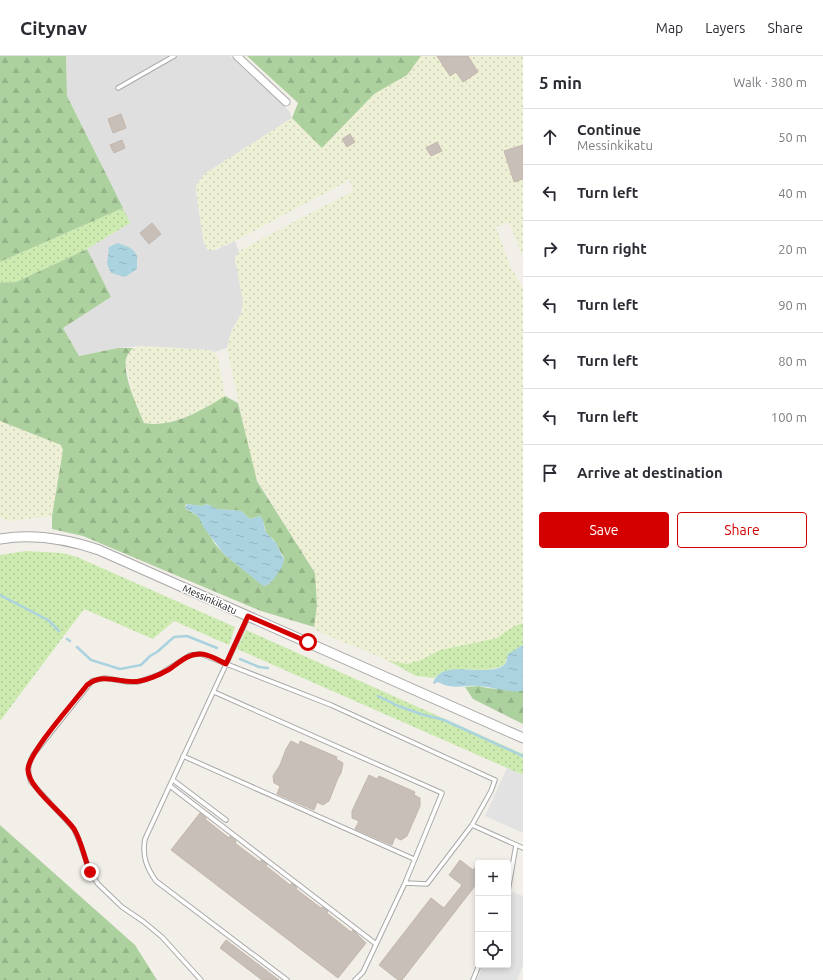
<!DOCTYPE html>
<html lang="en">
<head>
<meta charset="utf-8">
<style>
  body { margin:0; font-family:Ubuntu,sans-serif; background:#f7f7f7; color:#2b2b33 }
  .controls { position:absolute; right:12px; bottom:12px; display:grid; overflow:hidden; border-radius:4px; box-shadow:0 2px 6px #0003 }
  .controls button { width:36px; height:36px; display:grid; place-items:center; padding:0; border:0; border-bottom:1px solid #e1e1e2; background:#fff; color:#2b2b33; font:20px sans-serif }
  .stop { position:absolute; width:12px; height:12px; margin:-9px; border:3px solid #d40000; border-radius:50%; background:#fff }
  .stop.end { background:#d40000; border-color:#fff; box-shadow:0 1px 4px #0008 }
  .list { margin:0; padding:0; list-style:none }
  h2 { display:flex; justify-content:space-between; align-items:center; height:52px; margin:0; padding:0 16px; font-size:17px }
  h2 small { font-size:13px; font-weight:400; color:#7c7c81 }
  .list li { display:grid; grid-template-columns:26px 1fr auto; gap:12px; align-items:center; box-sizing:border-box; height:56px; padding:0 16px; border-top:1px solid #e1e1e2 }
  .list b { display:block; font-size:15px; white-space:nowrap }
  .list p { margin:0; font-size:13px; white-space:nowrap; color:#7c7c81 }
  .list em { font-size:13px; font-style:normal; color:#7c7c81 }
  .actions { display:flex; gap:8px; padding:12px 16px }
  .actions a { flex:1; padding:9px 0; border:1px solid #d40000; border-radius:4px; text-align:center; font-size:14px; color:#d40000 }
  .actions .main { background:#d40000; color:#fff }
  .icon { flex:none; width:22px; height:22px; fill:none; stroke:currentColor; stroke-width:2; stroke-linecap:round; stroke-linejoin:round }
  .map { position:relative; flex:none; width:523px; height:924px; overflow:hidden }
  header { display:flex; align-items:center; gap:24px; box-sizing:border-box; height:56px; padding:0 20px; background:#fff; border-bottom:1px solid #e1e1e2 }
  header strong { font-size:19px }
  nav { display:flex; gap:22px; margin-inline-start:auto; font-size:14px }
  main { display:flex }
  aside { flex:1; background:#fff }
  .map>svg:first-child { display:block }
</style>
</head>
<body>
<header>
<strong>Citynav</strong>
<nav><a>Map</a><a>Layers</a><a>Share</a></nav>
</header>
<main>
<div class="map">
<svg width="523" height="924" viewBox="0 0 523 924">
  <defs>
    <pattern id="farmland-dots" width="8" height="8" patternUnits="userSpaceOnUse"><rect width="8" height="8" fill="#eef0d5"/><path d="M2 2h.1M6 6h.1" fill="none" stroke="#ccceb7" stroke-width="1.8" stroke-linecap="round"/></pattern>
    <pattern id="grass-dots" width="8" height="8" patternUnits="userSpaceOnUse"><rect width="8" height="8" fill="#cdebb0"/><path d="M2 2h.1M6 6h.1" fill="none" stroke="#b0c997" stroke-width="1.8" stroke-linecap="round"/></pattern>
    <pattern id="forest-firs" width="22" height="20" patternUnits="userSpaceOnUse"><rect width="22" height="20" fill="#add19e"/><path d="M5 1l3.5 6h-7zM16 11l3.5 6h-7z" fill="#95b388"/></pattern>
    <pattern id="water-ripples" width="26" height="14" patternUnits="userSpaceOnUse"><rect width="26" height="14" fill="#aad3df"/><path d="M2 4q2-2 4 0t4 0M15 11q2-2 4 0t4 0" fill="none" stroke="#92b5bf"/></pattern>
  </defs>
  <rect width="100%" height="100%" fill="#f2efe9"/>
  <!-- residential -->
  <path fill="#e0dfdf" d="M66,0H230L289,55L292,62L206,117L197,127L196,136L204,187L207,193L216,194L235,185L239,195L235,201V206L239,218L243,247L241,258L231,276L227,292L214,296L209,294L143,290L118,292L79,300L63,272L111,241L87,193L130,167L67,40Z"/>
  <!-- farmland -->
  <path fill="url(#farmland-dots)" d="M421,0H523V202L509,166L496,171L510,210L523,232V567L514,570L497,582L440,594L421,604L407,608L387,604L317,575L314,571L317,550L315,517L254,418L227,292L231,276L241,258L243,247L235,201L239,195L353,135L349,123L344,127L235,185L211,195L207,193L204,187L196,136L197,127L206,117L292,62L323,92L374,38L407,19Z
    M143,290L209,294L214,296L218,301L225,340L198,356L158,370L144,367L134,344L126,309L127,301L133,292Z
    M0,365L61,389L63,394L52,460L10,465L0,462Z"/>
  <!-- grass -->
  <path fill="url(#grass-dots)" d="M123,152L130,167L87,193L16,226L0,227V206Z
    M26,495L62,497L77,501L235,571L229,589L174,565L153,583L84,553L0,665V499Z
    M523,567V589L506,603L505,608C484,622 454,604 434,622L416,620L387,604L407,608L421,604L440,594L497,582L514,570Z
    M246,574L523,698V719L237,593Z"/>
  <!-- forest -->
  <path fill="url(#forest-firs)" fill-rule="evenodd" d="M0,0H66L67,40L123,152L0,206Z
    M247,0H421L407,19L374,38L322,92L292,62L298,47Z
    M87,193L111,241L63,272L79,300L118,292H133C130,295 127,299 126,303C123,320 137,350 144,367C172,372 201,355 225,340L238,347L257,425L315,517L317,550L314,571L261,555L83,480L52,473V460L63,394L61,389L0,365V227L16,226ZM186,448L202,450L207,448L217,453L241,455L250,463L260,460L263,464L266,477L274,484L284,502L282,510L271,526L265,530L226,500L215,488L199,461L185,452Z
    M479,630L487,632L523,635V668L473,643L465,631Z
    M0,769L135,889L157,924H0Z"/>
  <!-- parking -->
  <path fill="#e2e2e2" d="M507,712L523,719V777L485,760Z
    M512,836L523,840V909L517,924H477L483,909H508V847Z"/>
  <!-- water -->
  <path fill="url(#water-ripples)" d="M118,187L131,192L137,199V213L125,221L111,217L107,208L109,191Z
    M187,448L202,450L207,448L217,453L241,455L250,463L260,460L263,464L265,475L276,487L284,504L282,511L273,524L267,529L263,530L224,498L204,472L198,460L185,452Z
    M523,589V635C509,637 492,631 479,630C464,629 451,634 438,626L433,628C440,600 487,623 504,609C507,607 507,601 508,598Z"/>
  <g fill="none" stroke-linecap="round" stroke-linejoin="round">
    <!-- stream -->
    <path stroke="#aad3df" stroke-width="2.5" d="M0,539L48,564L59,575
      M67,583L70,585
      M77,591L91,604L120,613L141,609L150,600L157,596L174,581L187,580L217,592
      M240,603L259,611L268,612
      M378,640L398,650L421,658
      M421,658L444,664L523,700"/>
  </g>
  <!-- building -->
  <path fill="#c7bfb8" stroke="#c4b6ab" d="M437,0H468L478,16L463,26L456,16L450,20Z
    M121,58L126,72L113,77L108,63Z
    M350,78L355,86L347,91L342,83Z
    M122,84L125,92L114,97L110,89Z
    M437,86L442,95L431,100L426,92Z
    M523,89V123L514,126L504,95Z
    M152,167L161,178L149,188L140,177Z
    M291,685L299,689L300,685L337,701L336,703L343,707L341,717L338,722L329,745L323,749L317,746L314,754L277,738L280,730L274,727L273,720L280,709L286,693Z
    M369,719L377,723L379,720L415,736L414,739L420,742V750L407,780L401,784L395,781L392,789L355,773L359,765L352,762V755Z
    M200,757L206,762L205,763L229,782L230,780L236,785L235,787L260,806L261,804L267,808L266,810L290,829L292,827L297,832L296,833L321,852L322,851L328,855L327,857L351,876L353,874L366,887L338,922L171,794Z
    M460,804L473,814L478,808V826L402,924H398L379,909L431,842L444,852L462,829L449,819Z
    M226,884L279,924H262L220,892Z"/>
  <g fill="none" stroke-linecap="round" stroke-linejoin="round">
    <defs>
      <path id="service" d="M118,32L174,0
        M248,561L145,783C142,799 146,811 156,825L287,924
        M214,636L442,737L405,827L427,828L472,769L523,792
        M183,700L414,803
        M173,724L226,764
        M170,730L376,888
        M508,835L516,789
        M201,924L162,881L144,866L122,851L98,828L90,816L80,787L74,773L31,726C27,715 28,709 33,699L92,625L105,622L128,626H138L160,618L190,599L201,598L331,649L495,724L491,735L472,769
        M355,924L363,916L405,827
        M473,924L479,909"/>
      <path id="minor" d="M237,0L286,46"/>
      <path id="tertiary" d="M0,483C34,477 67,483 99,494L523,682"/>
    </defs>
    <!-- service casing -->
    <use href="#service" stroke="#a9a9a9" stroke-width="5.5"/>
    <!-- minor casing -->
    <use href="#minor" stroke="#a9a9a9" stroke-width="9"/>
    <!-- tertiary casing -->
    <use href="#tertiary" stroke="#a9a9a9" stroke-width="11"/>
    <!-- service -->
    <use href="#service" stroke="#fff" stroke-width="3.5"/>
    <!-- minor -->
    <use href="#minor" stroke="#fff" stroke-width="7"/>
    <!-- tertiary -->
    <use href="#tertiary" stroke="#fff" stroke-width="9"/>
  </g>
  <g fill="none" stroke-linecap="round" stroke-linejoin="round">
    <!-- route -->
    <path stroke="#d40000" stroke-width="5" d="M90,816C84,802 82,786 74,773C64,758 27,731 28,713C29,696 75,645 87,629C104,615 121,629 140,625C150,623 159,619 168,614C178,608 187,597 201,598C209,598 218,604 226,608L248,560L308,586"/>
  </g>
  <g text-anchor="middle" stroke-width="3" stroke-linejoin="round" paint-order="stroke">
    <!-- street labels -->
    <g font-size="10" fill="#222" stroke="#fff">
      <text transform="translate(210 543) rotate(24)" y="4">Messinkikatu</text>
    </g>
  </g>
</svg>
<div class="controls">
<button>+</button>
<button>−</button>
<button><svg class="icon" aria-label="locate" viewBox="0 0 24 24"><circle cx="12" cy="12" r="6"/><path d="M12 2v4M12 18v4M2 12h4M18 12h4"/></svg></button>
</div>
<div class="stop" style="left:308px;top:586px"></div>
<div class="stop end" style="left:90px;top:816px"></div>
</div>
<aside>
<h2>5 min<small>Walk · 380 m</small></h2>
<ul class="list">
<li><svg class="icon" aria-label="ahead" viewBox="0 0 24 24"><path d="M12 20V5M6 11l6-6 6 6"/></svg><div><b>Continue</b><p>Messinkikatu</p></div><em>50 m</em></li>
<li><svg class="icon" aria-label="left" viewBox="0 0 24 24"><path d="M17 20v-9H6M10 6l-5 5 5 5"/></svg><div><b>Turn left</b></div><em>40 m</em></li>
<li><svg class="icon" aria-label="right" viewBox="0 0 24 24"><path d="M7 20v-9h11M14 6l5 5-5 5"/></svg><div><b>Turn right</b></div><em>20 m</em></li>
<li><svg class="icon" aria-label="left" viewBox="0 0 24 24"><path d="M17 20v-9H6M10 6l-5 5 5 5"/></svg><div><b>Turn left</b></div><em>90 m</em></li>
<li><svg class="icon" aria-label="left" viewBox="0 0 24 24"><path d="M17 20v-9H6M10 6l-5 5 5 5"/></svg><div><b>Turn left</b></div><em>80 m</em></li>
<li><svg class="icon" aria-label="left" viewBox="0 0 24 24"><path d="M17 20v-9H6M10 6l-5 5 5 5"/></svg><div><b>Turn left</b></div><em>100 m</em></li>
<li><svg class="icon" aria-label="arrive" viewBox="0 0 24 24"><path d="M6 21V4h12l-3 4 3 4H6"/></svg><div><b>Arrive at destination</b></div></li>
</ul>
<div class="actions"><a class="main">Save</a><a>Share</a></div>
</aside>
</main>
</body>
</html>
